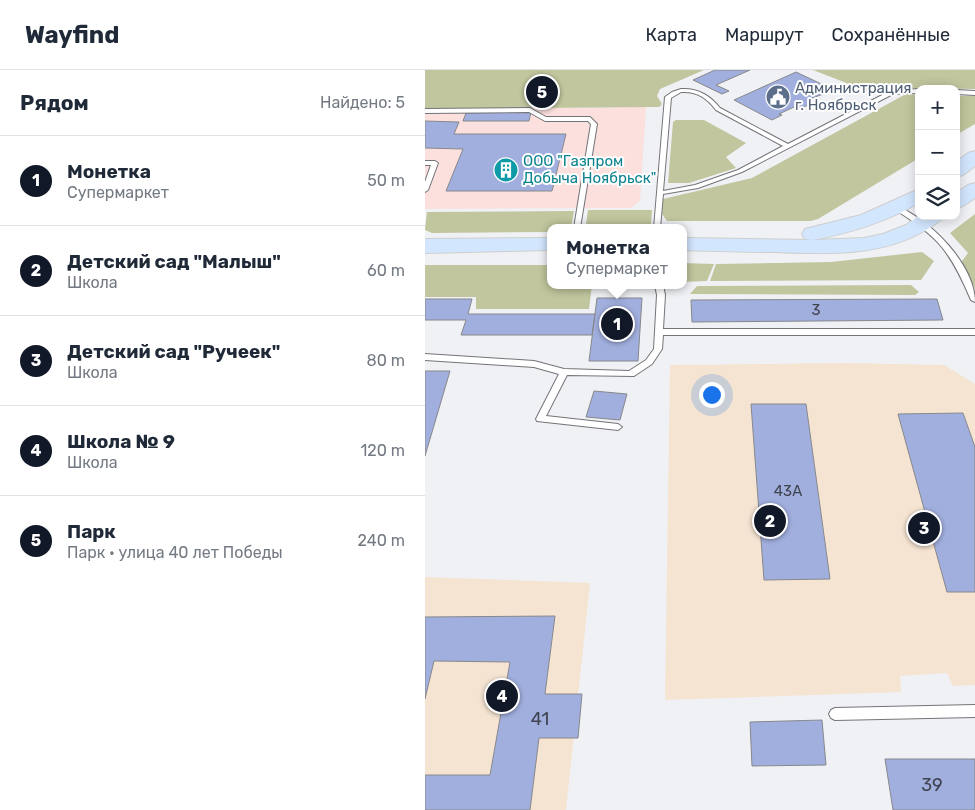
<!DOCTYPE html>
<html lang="ru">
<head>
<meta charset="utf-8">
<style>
  body { margin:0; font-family:Rubik,sans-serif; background:#f2f2f3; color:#1f2937 }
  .controls { position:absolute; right:15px; top:15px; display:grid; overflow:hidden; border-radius:10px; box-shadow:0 2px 12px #0003 }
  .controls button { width:45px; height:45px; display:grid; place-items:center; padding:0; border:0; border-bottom:1px solid #e0e1e3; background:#fff; color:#1f2937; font:25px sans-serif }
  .you { position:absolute; left:286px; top:324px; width:18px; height:18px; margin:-12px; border:4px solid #fff; border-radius:50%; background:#1a73e8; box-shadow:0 0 0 8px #1a73e833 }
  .badge { display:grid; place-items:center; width:32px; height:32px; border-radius:50%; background:#111827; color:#fff; font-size:16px; font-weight:700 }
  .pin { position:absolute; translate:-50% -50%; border:2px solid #fff; box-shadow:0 1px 5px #0006 }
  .popup { position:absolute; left:122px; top:154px; width:140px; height:65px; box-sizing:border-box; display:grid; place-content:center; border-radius:10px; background:#fff; filter:drop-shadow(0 1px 4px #0005); font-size:16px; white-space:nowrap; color:#747a83 }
  .popup b { font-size:19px; color:#1f2937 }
  .popup::after { content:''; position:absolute; left:50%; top:100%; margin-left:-10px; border:10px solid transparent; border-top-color:#fff }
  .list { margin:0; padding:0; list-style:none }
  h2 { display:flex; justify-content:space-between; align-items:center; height:65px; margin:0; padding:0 20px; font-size:21px }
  h2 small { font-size:16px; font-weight:400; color:#747a83 }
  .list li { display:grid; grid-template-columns:32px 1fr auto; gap:15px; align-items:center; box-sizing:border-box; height:90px; padding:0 20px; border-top:1px solid #e0e1e3 }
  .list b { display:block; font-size:19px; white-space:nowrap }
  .list p { margin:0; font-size:16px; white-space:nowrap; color:#747a83 }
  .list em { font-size:16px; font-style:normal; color:#747a83 }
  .icon { flex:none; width:28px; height:28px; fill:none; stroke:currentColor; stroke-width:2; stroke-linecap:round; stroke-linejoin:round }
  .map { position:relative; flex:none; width:550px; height:740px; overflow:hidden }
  header { display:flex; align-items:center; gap:30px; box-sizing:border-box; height:70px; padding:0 25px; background:#fff; border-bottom:1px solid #e0e1e3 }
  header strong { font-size:24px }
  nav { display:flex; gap:28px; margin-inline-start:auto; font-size:18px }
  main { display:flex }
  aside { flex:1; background:#fff }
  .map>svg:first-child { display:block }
</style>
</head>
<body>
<header>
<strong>Wayfind</strong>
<nav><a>Карта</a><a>Маршрут</a><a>Сохранённые</a></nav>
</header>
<main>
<aside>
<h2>Рядом<small>Найдено: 5</small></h2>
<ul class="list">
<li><span class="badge">1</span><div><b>Монетка</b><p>Супермаркет</p></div><em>50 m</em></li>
<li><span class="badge">2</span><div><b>Детский сад &quot;Малыш&quot;</b><p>Школа</p></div><em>60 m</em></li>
<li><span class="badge">3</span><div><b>Детский сад &quot;Ручеек&quot;</b><p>Школа</p></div><em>80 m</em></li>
<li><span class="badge">4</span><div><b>Школа № 9</b><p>Школа</p></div><em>120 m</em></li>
<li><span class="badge">5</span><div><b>Парк</b><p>Парк · улица 40 лет Победы</p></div><em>240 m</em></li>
</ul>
</aside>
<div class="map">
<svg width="550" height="740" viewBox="0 0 550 740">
  <rect width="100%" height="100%" fill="#f0f1f5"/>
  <!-- commercial -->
  <path fill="#fbe0dd" d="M221,37L215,131L206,138L0,139V39Z"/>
  <!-- education -->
  <path fill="#f5e4d2" d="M419,293L519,295L550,314V615L528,616L522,603L475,606L476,622L240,630L245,295Z
    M0,507L165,513L141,740H0Z"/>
  <!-- green -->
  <path fill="#c1c69e" d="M0,0H279L235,19L232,26L237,34L234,37L0,39Z
    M388,0H550V19L468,18L447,23Z
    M481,24L494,25V88L393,149L386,151H242L237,144L238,129L327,108Z
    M531,26H550V54L531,65Z
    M251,50H279L321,73L301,87L311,98L264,113H243L248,52Z
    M163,140H227L226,154L222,158H167L161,154Z
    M149,141L147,153L141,158H126V162L7,163L0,160L2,142Z
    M550,144V219L537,191L543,183L525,163Z
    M497,182L509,191L496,210L285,211L291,194L406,192Z
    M258,193L289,194L282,211L258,212Z
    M0,195H126V215H167L164,239H51V227H0Z
    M486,215L494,222L490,225L265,224L272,216Z"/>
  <!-- building -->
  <path fill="#a1afde" stroke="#87888c" d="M290,0H325L291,15L304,21L297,24L268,10Z
    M371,2L409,20L382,30L388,33L374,39L369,37L354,44L357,45L347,50L309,30Z
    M106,42L104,51H38L41,43Z
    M0,51L34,52L29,64H141L127,121H21L38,79L0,78Z
    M172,228H217L213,291H164Z
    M0,229H47L43,244H170L167,265H36L41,250H0Z
    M512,229L518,250L267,252L266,230Z
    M0,301H25L0,386Z
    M169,321L202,324L195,350L161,347Z
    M326,334H381L405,509L339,510Z
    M538,343L550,377V522H522L473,344Z
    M130,546L120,624H157L153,668H114L105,740H0V705H65L85,592L9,591L0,629V547Z
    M397,650L401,695L327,696L325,652Z
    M460,689H550V740H468Z"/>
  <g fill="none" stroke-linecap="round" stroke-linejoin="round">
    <defs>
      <path id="lane" d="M256,19C272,18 285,25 295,38L363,74L465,21L494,19V23L468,24L317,102L273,118L238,124L235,158H229L240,27L247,22ZM256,22C272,21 282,28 291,40L358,76L313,100L270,115L238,121L246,28Z
        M531,20L550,21V25L531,24Z
        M105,38L121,47H165L172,54L155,158H149L166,54L163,51H120L104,42L0,43V39Z
        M0,91H10L13,93L3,120L0,122V112L6,95H0Z
        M471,136C505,149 550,195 550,232L546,230C525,181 514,167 469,139L468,138Z
        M230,215H238L240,225L238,259H550V265H238L237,279L227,294L209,306L142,305L121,346L193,354L197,357L193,360L112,351L111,349L134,304L109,297L0,290V284L109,291L139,299L204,301L221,290L229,279L232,225Z
        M550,635V647L410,650L406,648L404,644L406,640L410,638Z"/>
      <path id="primary" d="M550,81V96L538,105L531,107V92L543,83Z
        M550,113V128L538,136L531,138V123L543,115Z
        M494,119V133C461,152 425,163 388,170L439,168L458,164L481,155L494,146H519C515,152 510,154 504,158C459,187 402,184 351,182C320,182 289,181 258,180V168L388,170L380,169L377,164L380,159L436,145Z
        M126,168V180L0,183V169Z"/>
    </defs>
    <!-- lane casing -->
    <use href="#lane" stroke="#737478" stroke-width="2"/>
    <!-- primary casing -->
    <use href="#primary" stroke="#cecece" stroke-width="2"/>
    <!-- lane -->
    <use href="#lane" fill="#fff" fill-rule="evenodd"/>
    <!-- primary -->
    <use href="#primary" fill="#d2e6fe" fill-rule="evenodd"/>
  </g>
  <!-- icons -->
  <defs>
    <symbol id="civic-disc" viewBox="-11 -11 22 22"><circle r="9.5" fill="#5c6f8a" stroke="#fefefe"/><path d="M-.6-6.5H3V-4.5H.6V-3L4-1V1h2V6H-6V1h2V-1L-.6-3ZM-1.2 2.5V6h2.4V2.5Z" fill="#fff"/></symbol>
    <symbol id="building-disc" viewBox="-11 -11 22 22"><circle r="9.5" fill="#0f9aa8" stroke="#fefefe"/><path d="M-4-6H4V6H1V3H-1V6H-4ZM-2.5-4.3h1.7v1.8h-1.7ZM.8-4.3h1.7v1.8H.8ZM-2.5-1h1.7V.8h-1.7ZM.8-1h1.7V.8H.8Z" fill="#fff"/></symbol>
  </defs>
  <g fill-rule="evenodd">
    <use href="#civic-disc" x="339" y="13" width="28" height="28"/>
    <use href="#building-disc" x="67" y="86" width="28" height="28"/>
  </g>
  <g text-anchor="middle" stroke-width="4" stroke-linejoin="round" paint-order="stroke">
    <!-- far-service labels -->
    <g font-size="15" fill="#4e5e75" stroke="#fefefe" text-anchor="start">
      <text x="370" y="23">Администрация<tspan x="370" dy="17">г. Ноябрьск</tspan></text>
    </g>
    <!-- far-culture labels -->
    <g font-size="15" fill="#0d838f" stroke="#fefefe" text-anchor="start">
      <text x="98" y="96">ООО "Газпром<tspan x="98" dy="17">Добыча Ноябрьск"</tspan></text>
    </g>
    <!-- number labels -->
    <g font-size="15" fill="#404451">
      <text x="391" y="245">3</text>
      <text x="363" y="426">43А</text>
    </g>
    <!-- near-number labels -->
    <g font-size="18" fill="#404451">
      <text x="115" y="655">41</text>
      <text x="507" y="721">39</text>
    </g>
  </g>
</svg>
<div class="controls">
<button>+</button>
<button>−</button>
<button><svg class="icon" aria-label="layers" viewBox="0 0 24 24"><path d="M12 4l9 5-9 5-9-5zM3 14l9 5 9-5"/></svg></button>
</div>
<div class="you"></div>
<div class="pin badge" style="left:192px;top:254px">1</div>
<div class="popup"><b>Монетка</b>Супермаркет</div>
<div class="pin badge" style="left:345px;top:451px">2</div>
<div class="pin badge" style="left:499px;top:458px">3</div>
<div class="pin badge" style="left:77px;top:626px">4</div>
<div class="pin badge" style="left:117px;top:22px">5</div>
</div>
</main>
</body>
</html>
